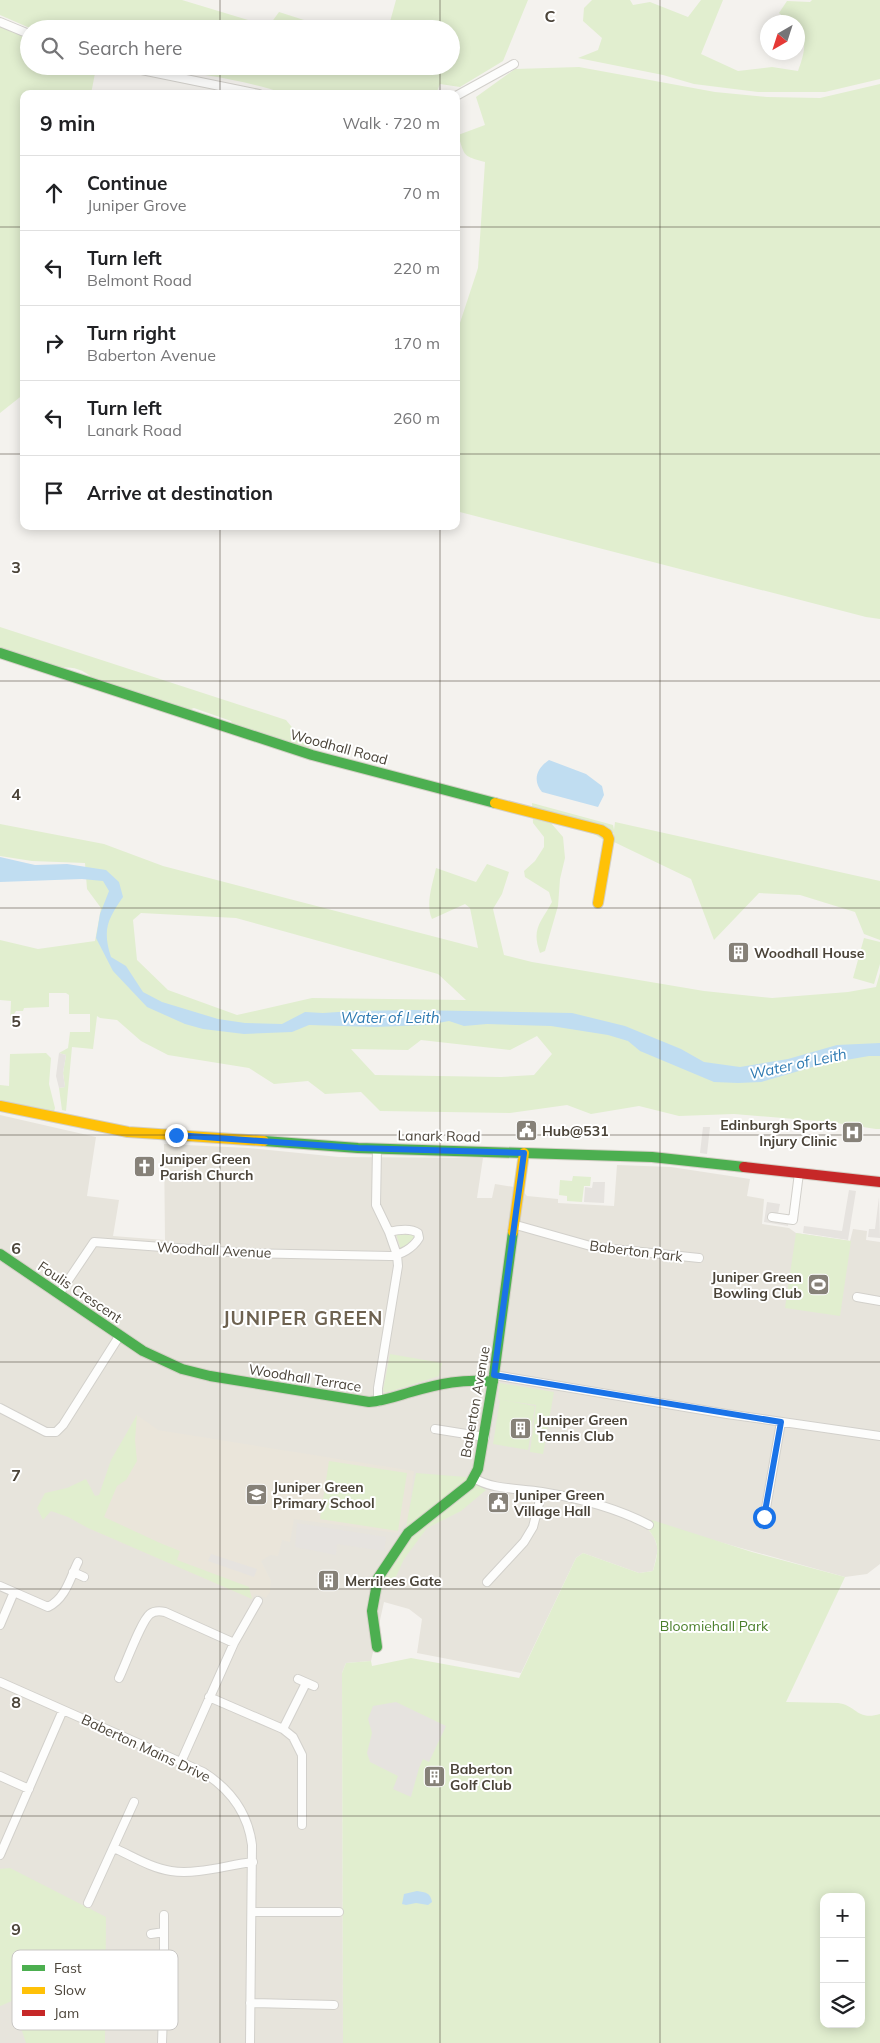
<!DOCTYPE html>
<html lang="en">
<head>
<meta charset="utf-8">
<style>
  body { margin:0; font-family:Mulish,sans-serif; background:#f2f2f2; color:#202124 }
  .controls { position:absolute; right:15px; bottom:15px; display:grid; overflow:hidden; border-radius:10px; box-shadow:0 2px 12px #0003 }
  .controls button { width:45px; height:45px; display:grid; place-items:center; padding:0; border:0; border-bottom:1px solid #e0e0e0; background:#fff; color:#202124; font:25px sans-serif }
  .compass { position:absolute; left:760px; top:15px; width:45px; height:45px; border-radius:50%; background:#fff; box-shadow:0 2px 12px #0003; rotate:219deg }
  .stop { position:absolute; width:15px; height:15px; margin:-11px; border:4px solid #1a73e8; border-radius:50%; background:#fff }
  .stop.end { background:#1a73e8; border-color:#fff; box-shadow:0 1px 5px #0008 }
  .list { margin:0; padding:0; list-style:none }
  h2 { display:flex; justify-content:space-between; align-items:center; height:65px; margin:0; padding:0 20px; font-size:21px }
  h2 small { font-size:16px; font-weight:400; color:#757577 }
  .list li { display:grid; grid-template-columns:32px 1fr auto; gap:15px; align-items:center; box-sizing:border-box; height:75px; padding:0 20px; border-top:1px solid #e0e0e0 }
  .list b { display:block; font-size:19px; white-space:nowrap }
  .list p { margin:0; font-size:16px; white-space:nowrap; color:#757577 }
  .list em { font-size:16px; font-style:normal; color:#757577 }
  .icon { flex:none; width:28px; height:28px; fill:none; stroke:currentColor; stroke-width:2; stroke-linecap:round; stroke-linejoin:round }
  .map { position:relative; flex:none; width:880px; height:2043px; overflow:hidden }
  .search { position:absolute; background:#fff; box-shadow:0 2px 12px #0003; left:20px; top:20px; width:440px; height:55px; display:flex; align-items:center; gap:12px; box-sizing:border-box; padding:0 18px; border-radius:28px; color:#757577; font-size:19px }
  .panel { position:absolute; background:#fff; box-shadow:0 2px 12px #0003; left:20px; top:90px; width:440px; height:440px; border-radius:10px }
  .map>svg:first-child { display:block }
</style>
</head>
<body>
<div class="map">
<svg width="880" height="2043" viewBox="0 0 880 2043">
  <rect width="100%" height="100%" fill="#f4f2ee"/>
  <!-- residential -->
  <path fill="#e7e4dc" d="M0,1115L96,1137L87,1196L119,1200L113,1236L165,1240L164,1144L248,1148L339,1157L483,1158L477,1198H492L495,1184L520,1188L527,1196L558,1199V1203L614,1206L617,1165L671,1167L750,1179L747,1196L764,1199L762,1224L789,1228L796,1233L850,1241L853,1229L867,1231L866,1240L880,1242V1564L867,1574L845,1577L716,1541L648,1529L654,1537L658,1549L653,1571L639,1573L583,1553L576,1558L521,1673L417,1653L422,1619L409,1609L384,1602L371,1661L346,1663L342,1673L343,2043H0Z"/>
  <!-- education -->
  <path fill="#eae5da" d="M137,1415L158,1430L414,1471L408,1519L397,1533L294,1519L290,1542L282,1540L278,1556L270,1555L261,1561L271,1581L270,1592L266,1598L255,1594L252,1599L88,1528Z"/>
  <!-- green -->
  <path fill="#e1eecf" fill-rule="evenodd" d="M0,0H182L248,20L271,23L279,12L332,29H32L0,15Z
    M396,0H528L503,61L460,87L440,84L436,94L283,93C242,79 199,75 157,66H451V29H388Z
    M592,0H630L633,5L650,2L688,17L701,0H723L701,54L738,71L772,67L798,71C803,57 809,41 798,29V22H790L779,13L787,1L810,2L812,0H880V79L825,92H758L694,84L663,75L578,58L598,50L602,38L583,21L584,8Z
    M0,26L29,39V66L96,68L91,94H24V394L0,413Z
    M579,67L715,92L767,97L820,98L880,84V619L866,617L456,511V335L478,268L485,162C463,156 465,157 458,135L485,125L476,97L515,69Z
    M0,627L286,720L300,737L312,741L309,748L234,726L231,721L194,708L188,710L94,680C87,671 73,666 62,668L0,649Z
    M532,803L613,825L614,830L615,822L880,881V940L864,934L855,912L800,895L759,893L714,940L691,879L614,842V833L602,839L580,825L551,823L563,837L565,858L560,879L558,906L545,951L540,953C531,928 541,923 552,902L549,892L525,877L524,871L535,861L544,847V837L533,823Z
    M0,824L104,844L163,866L478,948L470,908L465,904L432,919C425,904 433,883 436,868L476,882L487,864L509,872L502,894L493,909L504,955L532,962L704,991L772,998L848,992L876,987L880,973V1129H876L830,1122L734,1114L679,1116L639,1106L591,1114L567,1105L510,1113L380,1111L361,1092L325,1094L308,1081L274,1084L249,1068L168,1055L141,1041L117,1020L100,1018L97,1016L93,1049L72,1047L66,1111L62,1110L59,1088L65,1087L63,1073L66,1055L59,1053L68,1048L70,1032H90V1014H69V995L66,993H49V1007L24,1008L23,1011H16L14,1014V1025H10L11,1001L0,1000V940L38,949L95,941L101,908L87,889L85,863L32,861L0,856ZM141,913L236,918L438,974L466,1000L312,998L237,1015L168,990L137,960L133,920ZM537,1036L552,1054L534,1075L501,1077L375,1075L351,1049L408,1050L421,1040L510,1050Z
    M864,938L880,942V964L874,984L853,978Z
    M46,1053L51,1058L49,1084L55,1108L53,1115L0,1110V1085L9,1086L10,1054Z
    M573,1176L591,1177L590,1186H584L582,1202L567,1201V1196L559,1195L560,1180L572,1181Z
    M396,1233L413,1234L415,1239L401,1250Z
    M796,1233L851,1241L840,1316L785,1308Z
    M390,1354L442,1363L439,1376L385,1393L383,1390Z
    M500,1383L554,1392L543,1454L530,1452L536,1405L502,1400L535,1406L528,1450L493,1444L500,1400L498,1399Z
    M137,1415L135,1440L137,1461L126,1480L117,1486L104,1517L160,1543L180,1551L177,1560L249,1587L252,1599L88,1528L68,1517L51,1511L43,1520L37,1508L45,1493L67,1488L86,1479L95,1496L99,1495L111,1460Z
    M329,1461L407,1473L398,1531L320,1519Z
    M416,1473L466,1477L486,1490L461,1511L427,1528L404,1559L394,1581L387,1583L378,1575L406,1527Z
    M652,1520L752,1552L845,1577L786,1702L838,1703C856,1705 857,1721 880,1714V2043H343L342,1673L346,1663L371,1661L372,1666L411,1658L519,1678L576,1558L583,1553L639,1573L653,1571C658,1552 661,1545 648,1529ZM824,1897H861V2024H824Z
    M10,1868L106,1917L105,2043H26L12,2001L0,2006V1869Z"/>
  <!-- parking -->
  <path fill="#e6e3df" d="M59,1053L66,1055L63,1073L65,1087L59,1088L56,1076Z
    M703,1127H710L707,1154L700,1153Z
    M593,1182H605L604,1203L584,1202L585,1187L592,1188Z
    M849,1190L856,1191L848,1240L803,1233L804,1226L842,1231Z
    M879,1197L880,1238L868,1237L869,1229H875Z
    M767,1202L780,1204L778,1214L790,1216L788,1226L764,1222Z
    M297,1523L386,1537L384,1551L337,1544L336,1555L295,1547Z
    M211,1554L257,1569L254,1577L208,1561Z
    M396,1702L446,1726L429,1762L423,1759L419,1768L411,1797L393,1789L398,1776L370,1762L367,1753L372,1733L368,1719L373,1706Z"/>
  <!-- water -->
  <path fill="#c0ddf1" d="M549,760L586,774L602,786L604,795L598,807L542,792C532,780 537,768 549,760Z
    M0,857L35,865L67,864L106,870L119,882L123,897C108,919 102,929 111,957L126,966L143,992L162,1002L218,1019L245,1023L282,1024L305,1012L323,1013L354,1011L413,1010L572,1013L625,1026L681,1049L704,1062L740,1067L788,1059L837,1045L880,1043V1056H869L823,1064L761,1082L738,1083L714,1082L640,1051L628,1041L608,1035L551,1026L487,1024L464,1026L449,1021L427,1025L375,1027L309,1025L292,1032L244,1034L203,1029L185,1024L147,1007L113,971L96,938L100,914L109,891L103,881L82,879L0,882Z
    M417,1891C425,1892 431,1893 432,1902L428,1905L416,1903L406,1905L402,1904L404,1894Z"/>
  <g fill="none" stroke-linecap="round" stroke-linejoin="round">
    <defs>
      <path id="street" d="M0,22L29,34
        M122,66L259,94
        M456,96L514,64
        M377,1148L376,1205L389,1232L397,1255L398,1266L378,1388V1402
        M772,1217L793,1220L799,1173
        M516,1225L594,1247L699,1258
        M59,1294L94,1242L244,1253L390,1256C401,1255 413,1248 419,1238L418,1233C411,1228 397,1230 389,1232
        M857,1297L880,1301
        M494,1375L727,1414L880,1436
        M0,1408L46,1432H56L63,1425L120,1335
        M435,1429L485,1437
        M474,1478C492,1490 520,1488 542,1492C578,1498 617,1508 649,1525
        M763,1525L781,1422
        M73,1572L84,1577
        M487,1582L524,1542L533,1527L542,1492
        M0,1586L48,1607C66,1598 70,1578 78,1562
        M0,1625L14,1592
        M119,1678C125,1666 141,1621 150,1614C154,1611 160,1611 165,1612L234,1643
        M298,1679L314,1686
        M0,1682L203,1772C230,1789 248,1813 252,1845L250,2043
        M209,1697L283,1729L293,1737L302,1755V1825
        M283,1729L306,1683
        M181,1762L234,1643L258,1601
        M0,1776L29,1789
        M114,1848C132,1856 151,1868 171,1871C197,1875 227,1865 253,1862
        M0,1855L63,1710
        M88,1903L134,1802
        M252,1912H339
        M151,1934L164,1932
        M250,2003L334,2005
        M162,2043L164,1985V1915"/>
      <path id="fast" d="M0,653L312,755L495,803
        M264,1141L358,1148L652,1157L744,1167
        M0,1254L143,1351L182,1369L210,1376L369,1402C384,1401 397,1396 411,1392C438,1384 465,1378 493,1382
        M377,1647L372,1611L378,1578L408,1533L470,1484L478,1469L494,1375L513,1232"/>
      <path id="slow" d="M495,803L601,830L607,834L609,839L598,903
        M0,1106L128,1132L264,1141
        M513,1232L524,1153"/>
      <path id="jam" d="M744,1167L880,1182"/>
    </defs>
    <!-- street casing -->
    <use href="#street" stroke="#d2d0cb" stroke-width="10"/>
    <!-- fast casing -->
    <use href="#fast" stroke="#d3cfc5" stroke-width="12"/>
    <!-- slow casing -->
    <use href="#slow" stroke="#d3cfc5" stroke-width="12"/>
    <!-- jam casing -->
    <use href="#jam" stroke="#d3cfc5" stroke-width="12"/>
    <!-- street -->
    <use href="#street" stroke="#fdfdfc" stroke-width="8"/>
    <!-- fast -->
    <use href="#fast" stroke="#4caf50" stroke-width="10"/>
    <!-- slow -->
    <use href="#slow" stroke="#ffc107" stroke-width="10"/>
    <!-- jam -->
    <use href="#jam" stroke="#c62828" stroke-width="10"/>
  </g>
  <g fill="none" stroke-linecap="round" stroke-linejoin="round">
    <!-- route -->
    <path stroke="#1a73e8" stroke-width="6" d="M176,1135L358,1148L524,1153L494,1375L781,1422L764,1517"/>
  </g>
  <!-- grid -->
  <path fill="none" stroke="#4b4439" stroke-width="1" stroke-opacity="0.55" d="M220,0V29M440,0V29M660,0V2043M220,66V94M440,66V94M0,227H24M456,227H880M0,454H24M456,454H880M220,526V2043M440,526V2043M0,681H880M0,908H880M0,1135H880M0,1362H880M0,1589H880M0,1816H880"/>
  <!-- icons -->
  <defs>
    <symbol id="building-square" viewBox="-11 -11 22 22"><rect x="-9" y="-9" width="18" height="18" rx="4" fill="#868178" stroke="#fff"/><path d="M-4-6H4V6H1V3H-1V6H-4ZM-2.5-4.3h1.7v1.8h-1.7ZM.8-4.3h1.7v1.8H.8ZM-2.5-1h1.7V.8h-1.7ZM.8-1h1.7V.8H.8Z" fill="#fff"/></symbol>
    <symbol id="civic-square" viewBox="-11 -11 22 22"><rect x="-9" y="-9" width="18" height="18" rx="4" fill="#868178" stroke="#fff"/><path d="M-.6-6.5H3V-4.5H.6V-3L4-1V1h2V6H-6V1h2V-1L-.6-3ZM-1.2 2.5V6h2.4V2.5Z" fill="#fff"/></symbol>
    <symbol id="hospital-square" viewBox="-11 -11 22 22"><rect x="-9" y="-9" width="18" height="18" rx="4" fill="#868178" stroke="#fff"/><path d="M-5-5h3v3.5h4V-5h3V5h-3V1.5h-4V5h-3Z" fill="#fff"/></symbol>
    <symbol id="church-square" viewBox="-11 -11 22 22"><rect x="-9" y="-9" width="18" height="18" rx="4" fill="#868178" stroke="#fff"/><path d="M-1.2-6h2.4v3.5h3.3v2.4h-3.3V6h-2.4V-.1h-3.3v-2.4h3.3Z" fill="#fff"/></symbol>
    <symbol id="stadium-square" viewBox="-11 -11 22 22"><rect x="-9" y="-9" width="18" height="18" rx="4" fill="#868178" stroke="#fff"/><path d="M0-5a6.5 5 0 1 0 0 10a6.5 5 0 1 0 0-10ZM-3.5-1.8h7v3.6h-7Z" fill="#fff"/></symbol>
    <symbol id="school-square" viewBox="-11 -11 22 22"><rect x="-9" y="-9" width="18" height="18" rx="4" fill="#868178" stroke="#fff"/><path d="M0-5L7-2L0 1L-7-2ZM-4 1L0 2.5L4 1V4Q0 6-4 4Z" fill="#fff"/></symbol>
  </defs>
  <g fill-rule="evenodd">
    <use href="#building-square" x="726" y="940" width="25" height="25"/>
    <use href="#civic-square" x="514" y="1118" width="25" height="25"/>
    <use href="#hospital-square" x="840" y="1120" width="25" height="25"/>
    <use href="#church-square" x="132" y="1154" width="25" height="25"/>
    <use href="#stadium-square" x="806" y="1272" width="25" height="25"/>
    <use href="#building-square" x="508" y="1416" width="25" height="25"/>
    <use href="#school-square" x="244" y="1482" width="25" height="25"/>
    <use href="#civic-square" x="486" y="1490" width="25" height="25"/>
    <use href="#building-square" x="316" y="1568" width="25" height="25"/>
    <use href="#building-square" x="422" y="1764" width="25" height="25"/>
  </g>
  <g text-anchor="middle" stroke-width="4" stroke-linejoin="round" paint-order="stroke">
    <!-- street labels -->
    <g font-size="14" fill="#4b4439" stroke="#fff">
      <text transform="translate(339 747) rotate(15)" y="5">Woodhall Road</text>
      <text transform="translate(439 1136) rotate(1)" y="5">Lanark Road</text>
      <text transform="translate(214 1250) rotate(3)" y="5">Woodhall Avenue</text>
      <text transform="translate(636 1251) rotate(7)" y="5">Baberton Park</text>
      <text transform="translate(80 1292) rotate(34)" y="5">Foulis Crescent</text>
      <text transform="translate(305 1378) rotate(9)" y="5">Woodhall Terrace</text>
      <text transform="translate(475 1402) rotate(-80)" y="5">Baberton Avenue</text>
      <text transform="translate(146 1748) rotate(25)" y="5">Baberton Mains Drive</text>
    </g>
    <!-- poi labels -->
    <g font-size="14" font-weight="bold" fill="#4b4439" stroke="#fff" text-anchor="start">
      <text x="754" y="958">Woodhall House</text>
      <text x="837" y="1130" text-anchor="end">Edinburgh Sports<tspan x="837" dy="16">Injury Clinic</tspan></text>
      <text x="542" y="1136">Hub@531</text>
      <text x="160" y="1164">Juniper Green<tspan x="160" dy="16">Parish Church</tspan></text>
      <text x="802" y="1282" text-anchor="end">Juniper Green<tspan x="802" dy="16">Bowling Club</tspan></text>
      <text x="537" y="1425">Juniper Green<tspan x="537" dy="16">Tennis Club</tspan></text>
      <text x="273" y="1492">Juniper Green<tspan x="273" dy="16">Primary School</tspan></text>
      <text x="514" y="1500">Juniper Green<tspan x="514" dy="16">Village Hall</tspan></text>
      <text x="345" y="1586">Merrilees Gate</text>
      <text x="450" y="1774">Baberton<tspan x="450" dy="16">Golf Club</tspan></text>
    </g>
    <!-- park labels -->
    <g font-size="14" fill="#4a7f2a" stroke="#fff">
      <text x="714" y="1631">Bloomiehall Park</text>
    </g>
    <!-- water labels -->
    <g font-size="15" font-style="italic" fill="#2e7ab2" stroke="#fff">
      <text x="390" y="1023">Water of Leith</text>
      <text transform="translate(798 1064) rotate(-12)" y="5">Water of Leith</text>
    </g>
    <!-- district labels -->
    <g font-size="19" font-weight="bold" letter-spacing="1" fill="#6e6250" stroke="#fff">
      <text x="303" y="1325">JUNIPER GREEN</text>
    </g>
  </g>
  <!-- legend -->
  <rect x="12" y="1950" width="166" height="80" rx="8" fill="#fff" stroke="#c9c7c4" stroke-width="1"/>
  <rect x="22" y="1965" width="23" height="6" fill="#4caf50"/>
  <rect x="22" y="1987" width="23" height="7" fill="#ffc107"/>
  <rect x="22" y="2010" width="23" height="6" fill="#c62828"/>
  <g font-size="14" fill="#4b4439">
    <text x="54" y="1973">Fast</text>
    <text x="54" y="1995">Slow</text>
    <text x="54" y="2018">Jam</text>
  </g>
  <g font-size="16" text-anchor="middle" font-weight="bold" fill="#4b4439" stroke="#fff" stroke-width="4" stroke-linejoin="round" paint-order="stroke">
    <text x="550" y="22">C</text>
    <text x="16" y="573">3</text>
    <text x="16" y="800">4</text>
    <text x="16" y="1027">5</text>
    <text x="16" y="1254">6</text>
    <text x="16" y="1481">7</text>
    <text x="16" y="1708">8</text>
    <text x="16" y="1935">9</text>
  </g>
</svg>
<div class="controls">
<button>+</button>
<button>−</button>
<button><svg class="icon" aria-label="layers" viewBox="0 0 24 24"><path d="M12 4l9 5-9 5-9-5zM3 14l9 5 9-5"/></svg></button>
</div>
<svg class="compass" viewBox="-18 -18 36 36"><path d="M0-13l5 13h-10z" fill="#e53935"/><path d="M0 13l5-13h-10z" fill="#757577"/></svg>
<div class="stop" style="left:764px;top:1517px"></div>
<div class="stop end" style="left:176px;top:1135px"></div>
<div class="search"><svg class="icon" aria-label="search" viewBox="0 0 24 24"><circle cx="10" cy="10" r="6"/><path d="M15 15l6 6"/></svg>Search here</div>
<section class="panel">
<h2>9 min<small>Walk · 720 m</small></h2>
<ul class="list">
<li><svg class="icon" aria-label="ahead" viewBox="0 0 24 24"><path d="M12 20V5M6 11l6-6 6 6"/></svg><div><b>Continue</b><p>Juniper Grove</p></div><em>70 m</em></li>
<li><svg class="icon" aria-label="left" viewBox="0 0 24 24"><path d="M17 20v-9H6M10 6l-5 5 5 5"/></svg><div><b>Turn left</b><p>Belmont Road</p></div><em>220 m</em></li>
<li><svg class="icon" aria-label="right" viewBox="0 0 24 24"><path d="M7 20v-9h11M14 6l5 5-5 5"/></svg><div><b>Turn right</b><p>Baberton Avenue</p></div><em>170 m</em></li>
<li><svg class="icon" aria-label="left" viewBox="0 0 24 24"><path d="M17 20v-9H6M10 6l-5 5 5 5"/></svg><div><b>Turn left</b><p>Lanark Road</p></div><em>260 m</em></li>
<li><svg class="icon" aria-label="arrive" viewBox="0 0 24 24"><path d="M6 21V4h12l-3 4 3 4H6"/></svg><div><b>Arrive at destination</b></div></li>
</ul>
</section>
</div>
</body>
</html>
